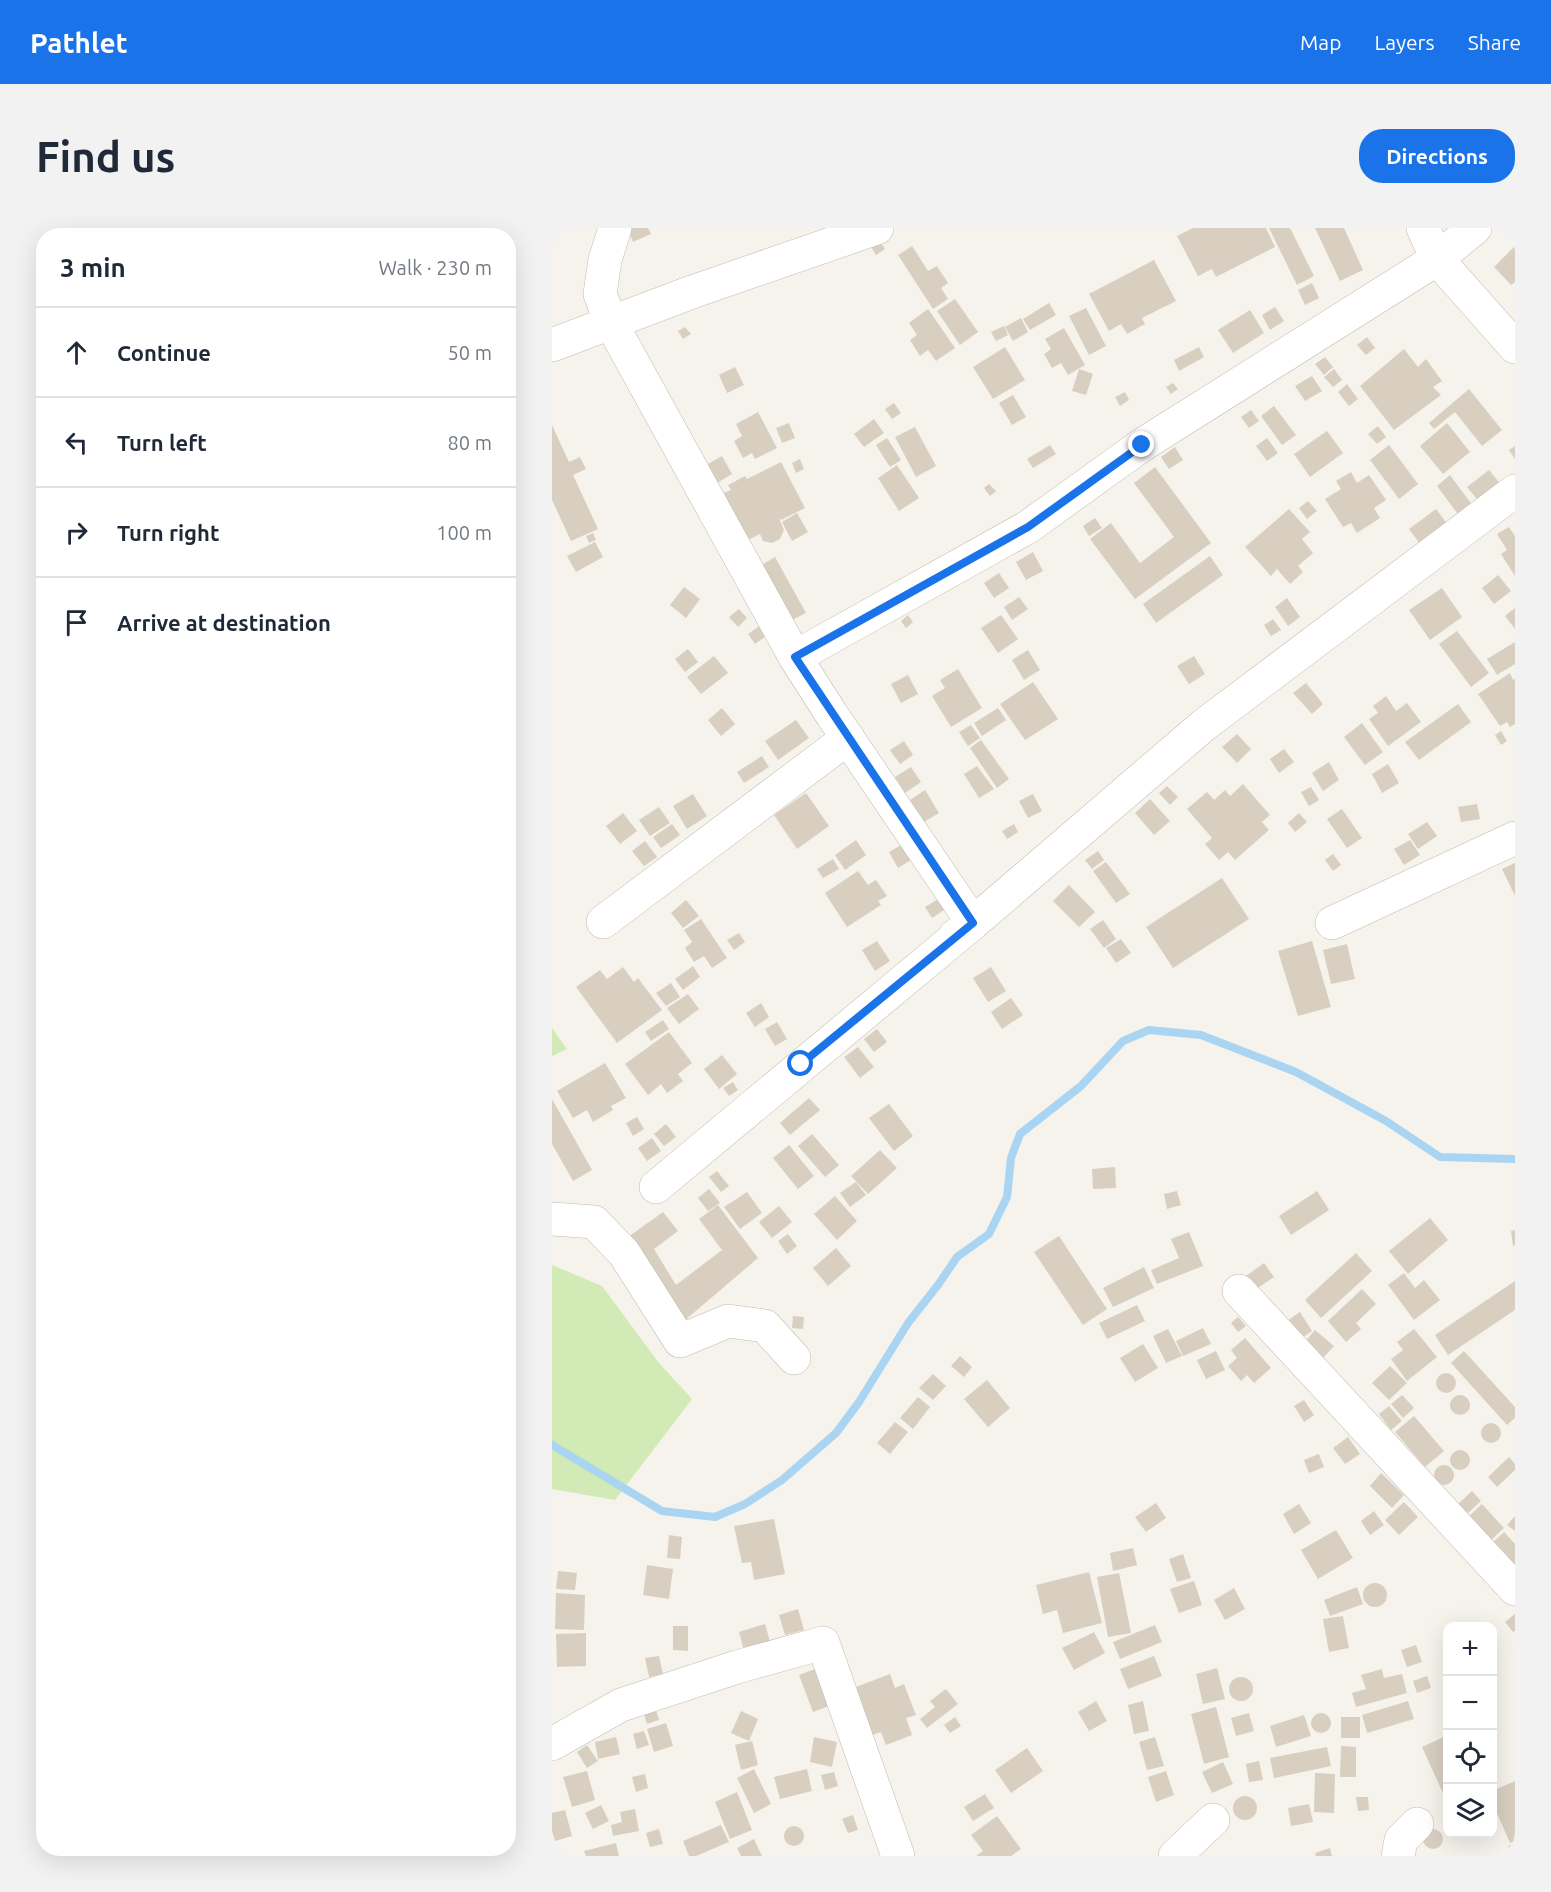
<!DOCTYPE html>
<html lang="en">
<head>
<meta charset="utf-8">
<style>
  body { margin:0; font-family:Ubuntu,sans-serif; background:#f2f2f3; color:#1f2937 }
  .controls { position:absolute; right:18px; bottom:18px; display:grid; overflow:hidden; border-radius:12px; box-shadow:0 6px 24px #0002 }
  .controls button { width:54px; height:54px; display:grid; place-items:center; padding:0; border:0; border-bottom:2px solid #e0e1e3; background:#fff; color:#1f2937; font:30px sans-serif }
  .stop { position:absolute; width:18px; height:18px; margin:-14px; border:4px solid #1a73e8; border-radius:50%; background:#fff }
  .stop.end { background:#1a73e8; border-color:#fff; box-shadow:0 2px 6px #0008 }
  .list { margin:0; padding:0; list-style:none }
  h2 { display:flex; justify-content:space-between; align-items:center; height:78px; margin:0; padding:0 24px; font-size:26px }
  h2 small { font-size:20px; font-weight:400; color:#747a83 }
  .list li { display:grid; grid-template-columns:39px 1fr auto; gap:18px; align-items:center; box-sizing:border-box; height:90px; padding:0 24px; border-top:2px solid #e0e1e3 }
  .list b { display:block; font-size:22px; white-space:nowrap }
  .list em { font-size:20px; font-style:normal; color:#747a83 }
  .icon { flex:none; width:33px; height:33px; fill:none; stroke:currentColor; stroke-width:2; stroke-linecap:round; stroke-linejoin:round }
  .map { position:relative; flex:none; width:963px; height:1628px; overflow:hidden; border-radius:24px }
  header { display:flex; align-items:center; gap:36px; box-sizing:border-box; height:84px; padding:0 30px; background:#1a73e8; color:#fff }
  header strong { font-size:28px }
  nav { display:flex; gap:33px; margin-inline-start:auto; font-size:21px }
  .intro { display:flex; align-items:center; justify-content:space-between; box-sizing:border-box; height:144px; padding:0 36px }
  h1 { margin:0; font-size:42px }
  .button { padding:15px 27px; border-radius:24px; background:#1a73e8; color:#fff; font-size:21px; font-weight:700 }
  main { display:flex; gap:36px; padding:0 36px }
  aside { flex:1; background:#fff; border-radius:24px; box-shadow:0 6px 24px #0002 }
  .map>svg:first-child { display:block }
</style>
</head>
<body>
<header>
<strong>Pathlet</strong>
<nav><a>Map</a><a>Layers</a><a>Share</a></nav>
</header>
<div class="intro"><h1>Find us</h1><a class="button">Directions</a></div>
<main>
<aside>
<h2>3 min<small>Walk · 230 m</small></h2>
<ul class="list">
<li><svg class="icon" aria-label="ahead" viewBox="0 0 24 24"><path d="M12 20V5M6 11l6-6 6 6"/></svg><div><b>Continue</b></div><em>50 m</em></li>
<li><svg class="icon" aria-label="left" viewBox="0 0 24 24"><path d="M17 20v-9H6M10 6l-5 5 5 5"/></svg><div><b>Turn left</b></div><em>80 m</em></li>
<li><svg class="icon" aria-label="right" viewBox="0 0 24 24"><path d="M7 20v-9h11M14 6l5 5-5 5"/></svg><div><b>Turn right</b></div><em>100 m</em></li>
<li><svg class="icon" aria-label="arrive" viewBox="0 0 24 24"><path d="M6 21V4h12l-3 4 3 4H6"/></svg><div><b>Arrive at destination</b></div></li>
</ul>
</aside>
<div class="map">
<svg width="963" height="1628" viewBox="0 0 963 1628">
  <rect width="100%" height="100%" fill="#f6f3ec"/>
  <!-- green -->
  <path fill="#d2eab5" d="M0,800L15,821L0,828Z
    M0,1037L50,1058L107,1135L140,1171L63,1272L0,1261Z"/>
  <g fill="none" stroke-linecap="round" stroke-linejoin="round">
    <!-- stream -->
    <path stroke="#a9d4f2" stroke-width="8" d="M0,1217L110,1283L163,1289L193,1276L230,1252L284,1205L307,1174L356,1095L386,1057L405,1029L437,1006L455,969L459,930L468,906L529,858L571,813L597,802L649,807L744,844L834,893L888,929L963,931"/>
  </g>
  <!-- building -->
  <path fill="#d8cfc1" d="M75,0H96L99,6L81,14Z
    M641,0H714L723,19L664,49L660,41L646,48L625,8Z
    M717,0H738L762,48L745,57Z
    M763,0H792L811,42L788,53Z
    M328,14L333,21L324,27L319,19Z
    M360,18L376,43L385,38L396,55L389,60L396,71L381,81L346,27Z
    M963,18V54L959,57L942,39Z
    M602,32L624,73L590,90L593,96L575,106L569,96L557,103L537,66Z
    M760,55L767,70L753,77L746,62Z
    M403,71L426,104L408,117L385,83Z
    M497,75L504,87L478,102L471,91Z
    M723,79L732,93L718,102L710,87Z
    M534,80L554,118L537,127L517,88Z
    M376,81L403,120L384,133L376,122L368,128L358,112L365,107L357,95Z
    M698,82L712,105L681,125L666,102Z
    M469,90L476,104L461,113L453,99Z
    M452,98L456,107L444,113L439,104Z
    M133,99L139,106L131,111L126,103Z
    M512,100L533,137L516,147L509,135L500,140L492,126L499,121L493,111Z
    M815,109L823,120L814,127L805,117Z
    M453,119L473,152L441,171L421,139Z
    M647,119L652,129L627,143L622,132Z
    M852,121L866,139L874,131L890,153L881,159L889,167L842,202L808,158Z
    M773,129L781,139L772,147L763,136Z
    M183,139L192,157L175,165L167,147Z
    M527,141L541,146L534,167L520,163Z
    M782,141L790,152L781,159L772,149Z
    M760,148L770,163L753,173L743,158Z
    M621,155L626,161L619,166L614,159Z
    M795,156L806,171L797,178L786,164Z
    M917,161L950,202L930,218L903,184L882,201L877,195Z
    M573,164L577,172L568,178L563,169Z
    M461,167L474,189L460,197L447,175Z
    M342,175L349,185L340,191L333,181Z
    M722,178L744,207L730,217L709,188Z
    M699,182L707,193L697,200L689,189Z
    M206,184L225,220L203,231L200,225L191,230L182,213L190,208L184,196Z
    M322,191L332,205L312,219L302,206Z
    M237,195L243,210L230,215L224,200Z
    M895,195L918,224L891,246L868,218Z
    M0,197L17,234L28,229L34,241L21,247L46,301L19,313L0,272Z
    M826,198L834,209L825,216L816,206Z
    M363,199L384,238L364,249L343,209Z
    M775,203L791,225L758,249L742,226Z
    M335,210L349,232L338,239L324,217Z
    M715,210L726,225L715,233L704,218Z
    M498,217L504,226L481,240L475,231Z
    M837,217L866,256L847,271L818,232Z
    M963,218V231L957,222Z
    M623,219L631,232L617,241L609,229Z
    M170,228L180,246L165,255L154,237Z
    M248,231L252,241L244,245L240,235Z
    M229,234L253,280L229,292L227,290L232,302L228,311L220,315L211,313L208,306L196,312L172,265L179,262L176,257L193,248L195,251Z
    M345,237L367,270L347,283L326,250Z
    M603,239L659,315L583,371L538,311L559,295L588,335L622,309L582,255Z
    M937,242L947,254L925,271L915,259Z
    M799,244L805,255L817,247L834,272L822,280L828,290L805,305L799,295L791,299L773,271L789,261L784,253Z
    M898,247L921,278L908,289L885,258Z
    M437,256L444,263L438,268L432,260Z
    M756,273L765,283L755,291L747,280Z
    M737,281L758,304L750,311L761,325L746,338L751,344L738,356L725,341L719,348L693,319Z
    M884,281L896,297L868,316L857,301Z
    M245,285L256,304L240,313L230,294Z
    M543,290L550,300L537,308L531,298Z
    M957,299L963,308V348L949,326L955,322L945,306Z
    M41,305L44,312L37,315L34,308Z
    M43,314L51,329L24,344L15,328Z
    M481,324L491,343L474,352L464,334Z
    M658,328L671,347L604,395L591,376Z
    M223,329L254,385L236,394L206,339Z
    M447,345L457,360L442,370L432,355Z
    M946,347L959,363L942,376L930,360Z
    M132,359L148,371L134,390L118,377Z
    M890,360L910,389L878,412L857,382Z
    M467,369L476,381L460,392L452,379Z
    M735,370L748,389L736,398L723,379Z
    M963,380V401L953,388Z
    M187,381L195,390L186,399L177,389Z
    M356,387L361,394L354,400L349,393Z
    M449,387L466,411L446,425L429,400Z
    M721,391L729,402L719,408L712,397Z
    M210,396L217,406L203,416L196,406Z
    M905,403L937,445L919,459L887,416Z
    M963,414V436L945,447L935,431Z
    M136,421L146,434L133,444L123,431Z
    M476,422L488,442L472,452L460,432Z
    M162,428L176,445L149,466L135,449Z
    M642,428L653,446L637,456L625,438Z
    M406,441L430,480L399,499L380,468L393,460L388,452Z
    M958,445L961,452L963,450V496L958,499L955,494L948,498L926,466Z
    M356,447L366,466L349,475L339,456Z
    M481,454L506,491L473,512L448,476Z
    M754,455L771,476L760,486L741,465Z
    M834,468L844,483L855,475L869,494L836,518L817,491L826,485L821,478Z
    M906,476L919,494L867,532L853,514Z
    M170,480L183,496L169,508L156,492Z
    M446,480L454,492L430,508L422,495Z
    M244,492L257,510L226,532L213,513Z
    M810,495L831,524L813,537L792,509Z
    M419,497L428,510L416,518L407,504Z
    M949,503L955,513L949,517L943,507Z
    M685,506L699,521L685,535L670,519Z
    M429,512L457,551L445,560L418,520Z
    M352,513L361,527L348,536L338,522Z
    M732,521L742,534L727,545L718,531Z
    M210,528L217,539L192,555L185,544Z
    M777,534L787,552L771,563L760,545Z
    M836,536L847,555L830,565L820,546Z
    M425,538L442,561L427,570L412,546Z
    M359,539L369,554L353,565L343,549Z
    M691,556L718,587L710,594L717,602L683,632L676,624L667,632L653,616L660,610L635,581L655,564L662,572L673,562L678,568Z
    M615,558L626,569L618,577L607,565Z
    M759,559L767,572L757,578L749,564Z
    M373,562L387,585L372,594L358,572Z
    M254,565L277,598L245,621L222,587Z
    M141,566L155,588L135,601L121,578Z
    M481,566L490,583L476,590L467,573Z
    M598,571L618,593L602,607L583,585Z
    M925,576L928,591L909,594L906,579Z
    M107,579L118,595L98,608L87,592Z
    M790,581L810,610L795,620L775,591Z
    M71,585L85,603L68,616L54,598Z
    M747,585L755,594L743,604L736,595Z
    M875,594L885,608L866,621L856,606Z
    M120,596L128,607L109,620L101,609Z
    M462,596L466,604L455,611L450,603Z
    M304,612L314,627L293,642L283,627Z
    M858,612L868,627L852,637L842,621Z
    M93,613L105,629L92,638L80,623Z
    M353,615L362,630L346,640L337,624Z
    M546,623L552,632L540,641L533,632Z
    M781,626L789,637L781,643L773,632Z
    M281,631L287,641L271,650L265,641Z
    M554,634L578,666L564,675L541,643Z
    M963,635V668L950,641Z
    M306,643L316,657L324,652L335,668L326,673L329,677L295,699L273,665Z
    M670,650L697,691L621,740L594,699Z
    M517,657L543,684L527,699L501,673Z
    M388,670L395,680L380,690L373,679Z
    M134,672L147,688L131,700L119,685Z
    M149,691L175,730L160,740L152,728L142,734L133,720L140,714L132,702Z
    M551,692L564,711L552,720L538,701Z
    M187,705L193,714L182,722L175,712Z
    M569,711L579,725L564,735L554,720Z
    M325,713L338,733L323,743L310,722Z
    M760,713L779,779L746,788L726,723Z
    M795,716L803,751L779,756L771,722Z
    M141,738L148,749L131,762L123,751Z
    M71,739L82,754L86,750L110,782L65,815L24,759L48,742L55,751Z
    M439,739L454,763L436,774L421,750Z
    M119,755L128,769L114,778L104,765Z
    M136,766L147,781L127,796L115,780Z
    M459,770L471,787L450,801L439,784Z
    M209,775L217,789L203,799L194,785Z
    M111,792L117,801L99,813L93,804Z
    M225,794L235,811L223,818L213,801Z
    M325,801L335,814L322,824L312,811Z
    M117,804L140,835L126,846L131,853L115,865L109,856L96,867L73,836Z
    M306,819L322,839L308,850L292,829Z
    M170,827L185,846L167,861L152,841Z
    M53,835L74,870L59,878L61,882L41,894L35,882L21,890L5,863Z
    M181,854L186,862L177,868L171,860Z
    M257,870L268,882L238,907L228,895Z
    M0,871L40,942L21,953L0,916Z
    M337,876L361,908L342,923L317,890Z
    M85,889L92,901L81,908L74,895Z
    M114,896L124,909L112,918L102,906Z
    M260,906L287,937L273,949L246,918Z
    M100,910L109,923L95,933L86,920Z
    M237,917L262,948L246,961L221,930Z
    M328,922L345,940L316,966L299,948Z
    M563,939L564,960L541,961L540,941Z
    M165,943L177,958L169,964L157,949Z
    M304,954L314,967L298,979L288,965Z
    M157,961L168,975L156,983L146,970Z
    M625,963L629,977L615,981L612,966Z
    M765,963L777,982L739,1007L727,988Z
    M195,964L210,985L188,1001L172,979Z
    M283,968L305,993L285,1012L262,986Z
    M166,977L206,1030L125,1099L69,1014L111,984L126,1003L102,1021L124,1057L170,1022L147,991Z
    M227,978L240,994L220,1010L207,994Z
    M878,990L896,1012L856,1046L837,1023Z
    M963,1002V1017L961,1018L959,1003Z
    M637,1004L651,1038L605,1056L599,1042L627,1030L619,1011Z
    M236,1006L245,1018L235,1026L226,1013Z
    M507,1008L555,1081L531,1097L482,1024Z
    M284,1020L299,1038L276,1058L261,1040Z
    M804,1025L820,1043L769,1090L753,1072Z
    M712,1035L722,1049L703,1062L694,1048Z
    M592,1039L602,1060L561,1079L551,1060Z
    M852,1045L863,1060L872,1052L888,1072L862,1092L836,1057Z
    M963,1053V1082L896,1127L883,1107Z
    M810,1061L824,1076L804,1095L809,1101L794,1114L776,1093Z
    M585,1077L593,1093L555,1111L547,1095Z
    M748,1084L760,1103L747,1112L735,1093Z
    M241,1088L252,1089L251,1101L240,1100Z
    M686,1089L694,1098L686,1104L679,1095Z
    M651,1100L659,1116L631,1128L624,1113Z
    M616,1101L630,1128L614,1135L601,1108Z
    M862,1101L885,1129L855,1153L839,1131L851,1122L845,1114Z
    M763,1102L782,1118L770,1131L752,1115Z
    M693,1110L719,1140L702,1155L695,1147L689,1153L676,1138L685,1130L679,1122Z
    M591,1116L606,1140L583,1154L568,1130Z
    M664,1123L673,1142L654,1151L645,1132Z
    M912,1123L963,1179V1190L955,1197L899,1135Z
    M408,1128L420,1139L412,1149L399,1138Z
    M838,1138L855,1155L837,1172L820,1155Z
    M884 1155a10 10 0 1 1 20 0a10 10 0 1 1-20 0Z
    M381,1146L394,1158L381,1172L367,1160Z
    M435,1152L458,1180L436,1199L412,1171Z
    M850,1167L862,1180L851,1190L839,1176Z
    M898 1177a10 10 0 1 1 20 0a10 10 0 1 1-20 0Z
    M366,1169L378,1179L361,1201L348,1190Z
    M752,1172L762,1187L752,1194L742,1178Z
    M837,1178L850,1193L839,1202L827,1186Z
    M862,1188L892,1223L873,1239L843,1204Z
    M343,1194L356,1204L338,1226L325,1215Z
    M929 1205a10 10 0 1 1 20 0a10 10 0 1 1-20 0Z
    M796,1209L808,1226L793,1236L781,1220Z
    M898 1232a10 10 0 1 1 20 0a10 10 0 1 1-20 0Z
    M767,1226L772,1239L757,1245L752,1232Z
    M957,1229L963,1236V1242L945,1259L936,1249Z
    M882 1247a10 10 0 1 1 20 0a10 10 0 1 1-20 0Z
    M829,1245L852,1267L840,1280L818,1258Z
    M920,1263L929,1273L914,1287L905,1277Z
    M852,1274L866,1289L847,1307L833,1292Z
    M604,1275L614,1290L594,1304L583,1289Z
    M747,1276L759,1295L742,1306L731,1286Z
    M930,1276L952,1300L936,1315L914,1291Z
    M822,1283L832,1297L818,1307L809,1293Z
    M963,1288V1303L955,1297Z
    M222,1291L233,1346L202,1352L199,1334L190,1335L182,1298Z
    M784,1302L801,1330L766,1351L749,1322Z
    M952,1304L963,1316V1336L958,1341L937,1318Z
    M117,1307L130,1309L128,1331L115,1330Z
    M581,1320L585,1337L561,1343L558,1325Z
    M631,1326L639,1350L625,1354L617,1331Z
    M95,1337L121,1341L117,1371L91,1367Z
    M6,1343L25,1345L23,1362L4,1361Z
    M537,1344L550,1395L511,1405L505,1382L491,1386L484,1357Z
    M567,1345L579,1405L556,1409L545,1349Z
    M642,1353L650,1377L627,1385L618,1361Z
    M811 1367a12 12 0 1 1 24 0a12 12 0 1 1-24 0Z
    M805,1359L811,1376L778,1388L772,1372Z
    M682,1360L693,1381L673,1392L662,1372Z
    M4,1365L33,1367L32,1402L3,1401Z
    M246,1381L252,1402L233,1407L227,1387Z
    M963,1386V1403L961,1404L953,1394Z
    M791,1388L797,1420L777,1424L771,1391Z
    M213,1396L218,1414L192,1422L187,1404Z
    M603,1397L610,1414L568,1431L561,1414Z
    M121,1398H136V1423L121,1422Z
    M542,1404L553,1425L522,1442L510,1420Z
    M34,1405V1438L5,1439L4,1406Z
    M864,1417L870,1434L855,1439L849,1422Z
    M107,1428L111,1446L97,1449L93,1430Z
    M602,1428L610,1448L576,1461L568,1441Z
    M665,1440L673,1471L651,1476L644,1446Z
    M263,1441L277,1478L261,1484L247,1447Z
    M830,1441L832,1450L850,1446L855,1465L804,1479L800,1465L814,1461L809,1447Z
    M338,1446L343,1460L352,1456L364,1487L354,1490L360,1507L334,1517L329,1504L318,1508L307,1480L311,1479L304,1459Z
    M875,1448L879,1460L865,1465L861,1453Z
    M677 1461a12 12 0 1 1 24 0a12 12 0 1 1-24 0Z
    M394,1461L406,1476L375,1500L368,1491L383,1479L378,1473Z
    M544,1473L555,1493L537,1503L526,1484Z
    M591,1473L597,1503L582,1506L576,1477Z
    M856,1473L862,1491L815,1505L810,1487Z
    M103,1479L107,1492L95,1496L91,1483Z
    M664,1479L677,1529L652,1536L639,1486Z
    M189,1483L206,1491L197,1513L179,1505Z
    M697,1485L702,1503L684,1508L679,1490Z
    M759 1495a10 10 0 1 1 20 0a10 10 0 1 1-20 0Z
    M752,1487L759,1508L724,1519L718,1498Z
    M403,1489L409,1498L398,1505L392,1497Z
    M789,1489H808V1510H789Z
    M114,1495L121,1518L102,1524L95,1501Z
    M92,1503L97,1517L85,1521L81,1506Z
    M896,1507V1563L891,1565L870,1519Z
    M64,1509L68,1526L46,1531L43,1514Z
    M262,1509L285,1514L280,1539L258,1534Z
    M603,1509L612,1538L595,1542L587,1514Z
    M200,1513L206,1537L189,1542L183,1517Z
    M35,1517L46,1533L35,1540L25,1524Z
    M789,1518L804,1519V1549H788Z
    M775,1519L779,1538L722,1550L718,1530Z
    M475,1520L491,1543L459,1565L443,1542Z
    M707,1533L711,1552L697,1554L694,1536Z
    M671,1534L681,1556L660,1565L650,1544Z
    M202,1541L219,1576L202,1585L185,1550Z
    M255,1541L260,1563L228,1571L222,1549Z
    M35,1543L43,1572L20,1579L11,1549Z
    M614,1543L622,1567L604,1574L596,1549Z
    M282,1544L286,1558L273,1562L269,1547Z
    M763,1545L783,1546L782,1585L762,1584Z
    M93,1546L96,1560L84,1564L80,1549Z
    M963,1553V1613L958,1615L940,1574V1563Z
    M185,1564L200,1602L178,1611L163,1574Z
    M433,1566L442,1580L421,1593L412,1579Z
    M681 1580a12 12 0 1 1 24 0a12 12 0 1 1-24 0Z
    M804,1569H816L817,1582L806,1583Z
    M757,1576L761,1594L739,1598L736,1580Z
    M49,1577L57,1593L41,1601L33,1585Z
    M83,1581L87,1603L61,1608L59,1597L70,1594L68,1584Z
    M13,1582L20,1608L3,1613L0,1603V1585Z
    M301,1587L306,1602L296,1605L290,1591Z
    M445,1588L469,1621L459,1628H424L431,1623L419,1607Z
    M169,1597L177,1614L144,1628H137L131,1613Z
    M232 1608a10 10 0 1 1 20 0a10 10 0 1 1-20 0Z
    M107,1601L111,1616L98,1619L94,1605Z
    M871 1611a10 10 0 1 1 20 0a10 10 0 1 1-20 0Z
    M202,1611L210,1628H189L185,1620Z
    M64,1615L67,1628H34L32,1623Z
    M963,1616V1628H960L956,1618Z
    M778,1620L780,1628H764L763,1625Z"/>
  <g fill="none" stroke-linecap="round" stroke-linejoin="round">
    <defs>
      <path id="minor" d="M63,0L53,32L48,66L59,95L243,429L280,487L421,695L104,959
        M871,0L885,31L963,119
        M0,117L140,64L325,0
        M243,429L476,299L590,217L885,31L923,0
        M51,694L296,510
        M780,695L963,610
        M403,708L421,695L652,497L963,263
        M0,991L42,994L72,1025L128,1113L176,1093L213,1098L242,1130
        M687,1063L963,1361
        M0,1516L69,1477L185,1439L271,1415L346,1628
        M623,1628L661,1592
        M846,1628L849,1612L865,1596"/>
    </defs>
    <!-- minor casing -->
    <use href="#minor" stroke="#c2bbae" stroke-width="34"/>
    <!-- minor -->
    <use href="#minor" stroke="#fff" stroke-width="33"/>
  </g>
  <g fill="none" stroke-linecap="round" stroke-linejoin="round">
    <!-- route -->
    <path stroke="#1a73e8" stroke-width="8" d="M249,836L421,695L243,429L476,299L590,217"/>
  </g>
</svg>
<div class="controls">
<button>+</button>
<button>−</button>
<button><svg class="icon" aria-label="locate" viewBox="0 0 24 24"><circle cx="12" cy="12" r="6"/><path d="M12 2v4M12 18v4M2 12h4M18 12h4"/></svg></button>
<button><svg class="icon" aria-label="layers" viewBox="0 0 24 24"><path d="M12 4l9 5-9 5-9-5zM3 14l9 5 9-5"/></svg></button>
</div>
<div class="stop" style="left:249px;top:836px"></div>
<div class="stop end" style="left:590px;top:217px"></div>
</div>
</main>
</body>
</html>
